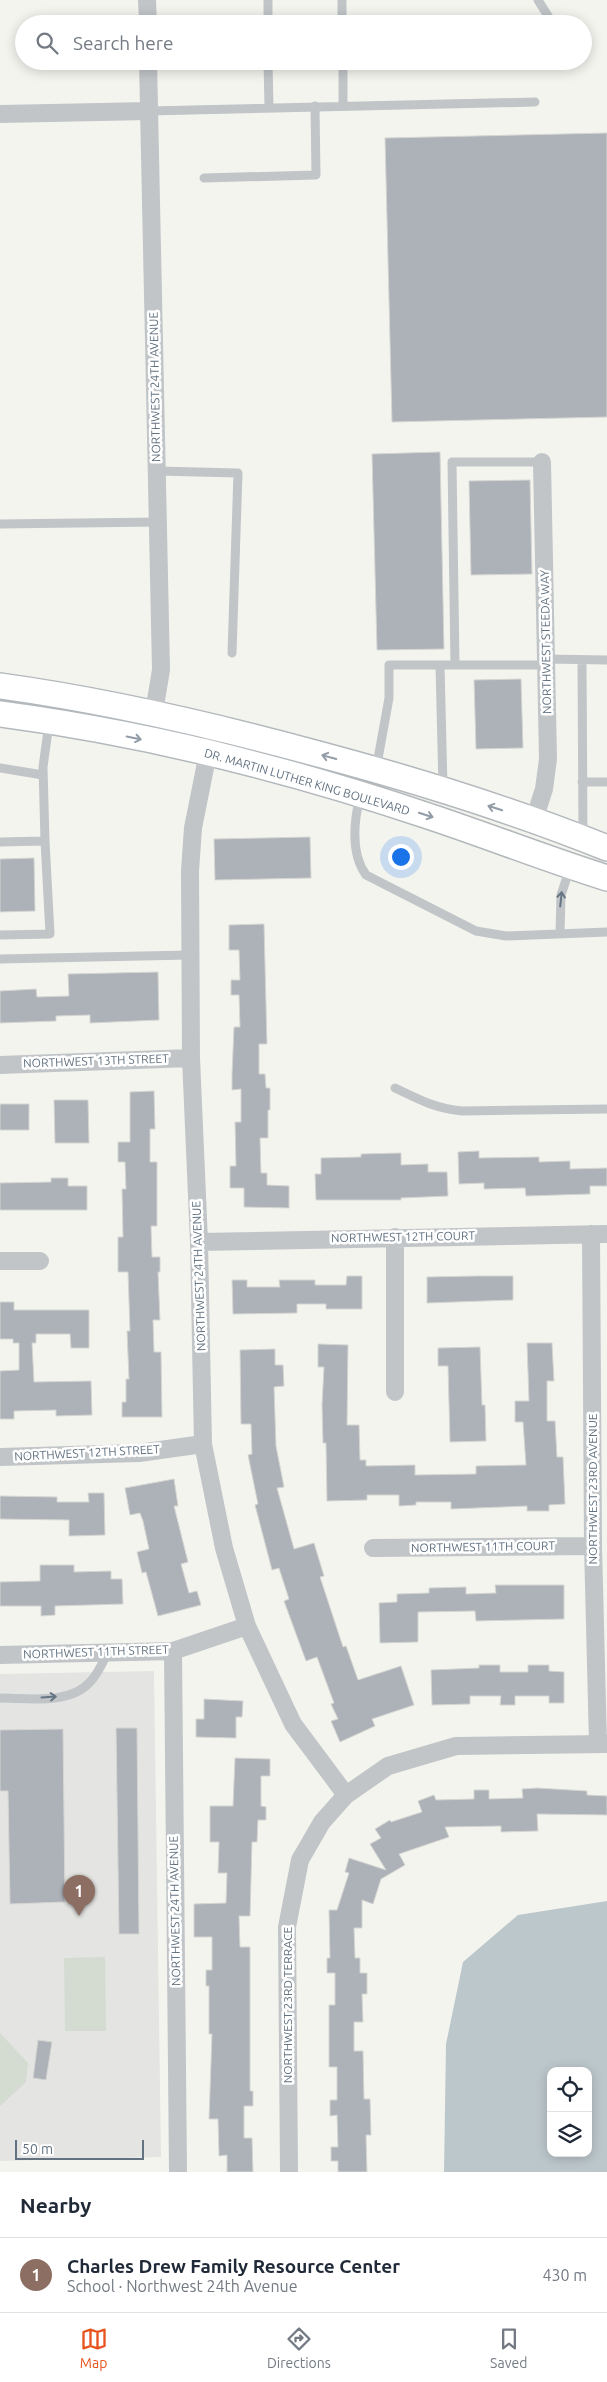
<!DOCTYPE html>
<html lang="en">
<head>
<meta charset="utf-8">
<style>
  body { margin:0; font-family:Ubuntu,sans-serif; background:#f2f2f3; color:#1f2937 }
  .controls { position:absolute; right:15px; bottom:15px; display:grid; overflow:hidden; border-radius:10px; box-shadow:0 2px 12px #0003 }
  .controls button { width:45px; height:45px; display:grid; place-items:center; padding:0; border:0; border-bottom:1px solid #e0e1e3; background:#fff; color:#1f2937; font:25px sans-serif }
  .scale { position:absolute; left:15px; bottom:12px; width:129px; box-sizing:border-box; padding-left:5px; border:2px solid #627281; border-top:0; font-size:14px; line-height:18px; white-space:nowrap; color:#627281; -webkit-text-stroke:4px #fff; paint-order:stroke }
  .you { position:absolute; left:400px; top:856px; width:18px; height:18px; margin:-12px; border:4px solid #fff; border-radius:50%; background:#1a73e8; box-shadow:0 0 0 8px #1a73e833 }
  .badge { display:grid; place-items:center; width:32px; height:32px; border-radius:50%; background:#e7531c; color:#fff; font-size:16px; font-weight:700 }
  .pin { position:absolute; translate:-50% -41px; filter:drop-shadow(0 1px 2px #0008) }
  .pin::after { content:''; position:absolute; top:26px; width:18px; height:15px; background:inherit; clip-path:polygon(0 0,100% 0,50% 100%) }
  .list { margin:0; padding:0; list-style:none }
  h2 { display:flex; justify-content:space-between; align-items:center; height:65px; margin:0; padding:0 20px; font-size:21px }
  h2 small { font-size:16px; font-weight:400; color:#747a83 }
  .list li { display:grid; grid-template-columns:32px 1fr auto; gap:15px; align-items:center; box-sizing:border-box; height:75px; padding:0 20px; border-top:1px solid #e0e1e3 }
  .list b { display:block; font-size:19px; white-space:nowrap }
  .list p { margin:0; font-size:16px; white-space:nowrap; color:#747a83 }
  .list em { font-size:16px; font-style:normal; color:#747a83 }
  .icon { flex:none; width:28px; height:28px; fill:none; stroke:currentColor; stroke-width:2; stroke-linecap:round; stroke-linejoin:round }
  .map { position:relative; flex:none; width:607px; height:2172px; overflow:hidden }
  .search { position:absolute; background:#fff; box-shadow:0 2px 12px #0003; left:15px; right:15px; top:15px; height:55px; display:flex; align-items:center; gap:12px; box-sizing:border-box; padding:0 18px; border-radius:28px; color:#747a83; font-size:19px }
  .sheet { height:140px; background:#fff }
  nav { display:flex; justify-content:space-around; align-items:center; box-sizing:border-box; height:70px; border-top:1px solid #e0e1e3; background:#fff; font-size:14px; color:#747a83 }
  nav a { display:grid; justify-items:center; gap:2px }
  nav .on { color:#e7531c }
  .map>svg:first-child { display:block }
</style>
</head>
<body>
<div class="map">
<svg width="607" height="2172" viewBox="0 0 607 2172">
  <rect width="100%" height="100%" fill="#f4f4ef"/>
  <!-- built -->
  <path fill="#e4e5e3" d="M154,1671L161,2157L0,2161V1674Z"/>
  <!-- green -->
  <path fill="#d4dbd0" d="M105,1957L106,2031H65L64,1958Z
    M0,2033L28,2063L26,2082L0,2106Z"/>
  <!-- water -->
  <path fill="#bcc7cc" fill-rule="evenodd" d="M607,1901V2172H444L446,2044L463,1962L518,1915ZM551,2071H588V2153H551Z"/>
  <!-- building -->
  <path fill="#acb2b8" stroke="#d5d5d2" d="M607,133V417L392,422L385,138Z
    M440,452L444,649L377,650L372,454Z
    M530,480L532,574L471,575L469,481Z
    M521,679L523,748L476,749L474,680Z
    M310,837L311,878L215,880L214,839Z
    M34,858L35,911L0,912V859Z
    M264,924L267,1044H259V1074H265L266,1088H270V1110H268V1138H260L261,1173H267V1185L289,1186V1208L244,1207V1188H230V1166H236L235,1122H241V1089L232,1090V1074L234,1027H240L239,995H231V980H240L239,950H229V925Z
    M158,972L159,1020L90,1023V1015L56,1016V1021L0,1023V991L36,989L37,997L69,996L68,974Z
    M154,1091L155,1129H150V1162H157V1226H151L152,1257H160V1272H158L160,1320H153L154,1352H161L162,1417H122V1402H126V1379H129L127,1331H130L128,1272H118V1237H123L122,1189H126L125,1162H118V1142H130V1092Z
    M54,1100H88L89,1143H55Z
    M0,1104H29V1130H0Z
    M479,1151V1158L539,1157V1162L570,1161V1169L607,1168V1186H590V1194L526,1196L525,1188L484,1189V1183L459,1184L458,1152Z
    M401,1153V1165L428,1164V1172H447L448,1196L401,1198V1200H316L315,1174H321V1158L361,1157V1154Z
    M51,1178H68V1186H87V1210H0V1183L51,1182Z
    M347,1276H362V1309H326V1304H297V1313L233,1314L232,1280H247V1287H280L279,1280H315V1285H346Z
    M477,1276H513V1300L427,1303V1277Z
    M0,1302H14V1310H89V1348H71L70,1334H36V1343H32L34,1382L91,1381L92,1415L56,1416V1410L14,1411V1419H0V1371L19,1370V1343H13V1339H0Z
    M527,1343H552L554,1381H547V1421H555L557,1457H563L565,1504L549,1505V1511H527V1506L451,1509V1502H416V1505L399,1506V1495H367V1500L327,1501L326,1443H323L322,1405L324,1367H318V1344L348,1345L347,1425H359L360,1460H366V1466L415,1465V1475L476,1474V1466L526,1465L523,1422H515V1401H529Z
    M480,1347L482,1405H485L486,1441L450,1442L448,1366H438V1348Z
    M275,1349V1365H283L284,1386L274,1387L276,1446L284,1487L277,1488L294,1549L314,1543L324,1576L320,1577L343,1647L346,1646L358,1680L401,1666L414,1705L372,1719L375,1726L340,1742L331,1721L338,1719L331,1704L334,1703L317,1657L306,1661L284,1601L289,1599L279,1568L272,1570L255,1505L258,1504L248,1455L252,1454L251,1424H241L240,1350Z
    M174,1479L178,1506H174L188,1562L181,1564L189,1593L197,1591L201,1605L158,1616L146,1572L142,1573L137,1552L149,1549L143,1521L140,1513L130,1515L125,1488Z
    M88,1493H104L105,1535L69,1536V1520L0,1519V1496L57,1497V1502H89Z
    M40,1565H74V1572L111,1571V1579H122L123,1604L55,1606V1615L41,1616V1606H0V1582L40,1581Z
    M495,1585H564V1619L476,1621L475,1611L418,1612V1642L380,1643L379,1603L397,1602V1594L429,1593V1588L466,1587V1594L496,1593Z
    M479,1665H500V1672H528V1665H549V1671L564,1672V1703H549V1696H515V1705H500L501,1696H470V1704L432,1705L431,1670L479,1668Z
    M204,1699L243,1701L242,1717H236V1738L196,1737V1719H204Z
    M116,1728H137L139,1934H119Z
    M63,1729L65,1902L10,1904L8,1791H0V1730Z
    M235,1758L270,1759V1776H261V1806L266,1807V1820H258L257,1842H252L250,1916H239L240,1947H250V2091H253V2106H244V2138H252L253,2172H227V2155L219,2156L218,2119H209L212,2034H209V1986H206V1970H212V1937H194V1904L226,1903L227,1873H218L219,1842H210V1806H233Z
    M537,1788L587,1791V1795L607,1796V1815L537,1814L538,1831L501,1832V1826L445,1827L449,1837L399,1854L405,1865L381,1879L373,1904L362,1900V1928H354L355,1958H360V1973H367V1994H362L363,2022H354V2051H363L364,2099H370L371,2135H366L367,2172H338V2161H331V2147H338L337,2115L330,2116V2100H337V2067H329V2005H335V1973H327V1958H330L329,1910H337L349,1873L345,1872L349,1858L386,1870L370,1844L381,1838L375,1829L390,1820L391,1822L422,1812L418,1801L434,1795L436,1800L474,1799V1790H489V1799L523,1798L522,1789Z
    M38,2040L52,2042L46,2080L33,2078Z"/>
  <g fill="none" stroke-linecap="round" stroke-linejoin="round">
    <defs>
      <path id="secondary" d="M0,686C109,701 216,726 322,755C419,781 515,811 607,848
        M0,714C144,733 288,769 425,815C486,835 546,859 607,878"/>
    </defs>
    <!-- secondary casing -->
    <use href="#secondary" stroke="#b3b8bc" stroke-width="28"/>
    <!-- service -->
    <path stroke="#c1c5c8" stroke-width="9" d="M342,0V24
      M538,0L553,24
      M268,24V0
      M268,61L269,107
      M343,61V105
      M149,111L535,102
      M204,178L316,175L315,106
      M157,471L238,473L232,653
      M0,524L158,522
      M546,659L607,660
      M582,660L583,836
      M440,665L443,787
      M455,665L452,462H542
      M0,768L43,775
      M376,770L389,698V665H546
      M582,782H607
      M360,796C354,821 350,853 366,875L476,931L506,936L607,932
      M0,842L45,841L43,767L49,723
      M560,934L561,895L570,868
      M0,935L50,934L45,841
      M0,959L190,955
      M395,1088C420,1100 434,1108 462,1111L607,1109
      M0,1698C27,1698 70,1705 90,1682C98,1674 103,1662 108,1652"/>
    <!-- minor -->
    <path stroke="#c1c5c8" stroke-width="18" d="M147,0L148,24
      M148,61L161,670L154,712
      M0,114L149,111
      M216,728L208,753L193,828L190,871L191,1058L199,1242L203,1444L224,1548L247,1626L293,1724L346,1795
      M534,820L544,789L548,759L542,462
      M0,1065L191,1058
      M591,1234L593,1546L598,1744
      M395,1237V1392
      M199,1242L607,1234
      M0,1261H40
      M0,1457L139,1453L203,1444
      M373,1548L593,1546
      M173,1651L178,2172
      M0,1655L173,1651L247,1626
      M289,2172L287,1927L300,1860L322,1822L346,1795L388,1766L456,1746L607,1744"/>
    <!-- secondary -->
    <use href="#secondary" stroke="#fff" stroke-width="25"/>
  </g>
  <!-- one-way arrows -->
  <defs><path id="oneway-shaft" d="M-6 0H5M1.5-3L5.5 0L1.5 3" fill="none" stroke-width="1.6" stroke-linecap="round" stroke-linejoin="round" transform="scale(1.25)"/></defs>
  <g stroke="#919ca7">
    <use href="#oneway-shaft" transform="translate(134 738) rotate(12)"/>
    <use href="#oneway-shaft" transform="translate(329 757) rotate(-165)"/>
    <use href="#oneway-shaft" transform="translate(495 808) rotate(-162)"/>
    <use href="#oneway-shaft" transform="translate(426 815) rotate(18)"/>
  </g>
  <g stroke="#677685">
    <use href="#oneway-shaft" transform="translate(561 899) rotate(-84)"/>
    <use href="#oneway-shaft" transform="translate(49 1697) rotate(-4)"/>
  </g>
  <g text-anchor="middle" stroke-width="5" stroke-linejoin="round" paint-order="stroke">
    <!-- street labels -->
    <g font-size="12" fill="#627281" stroke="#fff">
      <text transform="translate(155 387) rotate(-91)" y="4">NORTHWEST 24TH AVENUE</text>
      <text transform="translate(546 642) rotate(-91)" y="4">NORTHWEST STEEDA WAY</text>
      <text transform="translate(307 782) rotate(16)" y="4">DR. MARTIN LUTHER KING BOULEVARD</text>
      <text transform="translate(96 1061) rotate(-2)" y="4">NORTHWEST 13TH STREET</text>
      <text transform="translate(403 1237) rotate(-1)" y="4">NORTHWEST 12TH COURT</text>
      <text transform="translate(199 1276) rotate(-92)" y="4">NORTHWEST 24TH AVENUE</text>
      <text transform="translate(87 1453) rotate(-3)" y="4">NORTHWEST 12TH STREET</text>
      <text transform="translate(593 1489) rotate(-90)" y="4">NORTHWEST 23RD AVENUE</text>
      <text transform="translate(483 1547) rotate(-1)" y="4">NORTHWEST 11TH COURT</text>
      <text transform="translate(96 1652) rotate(-2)" y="4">NORTHWEST 11TH STREET</text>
      <text transform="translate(175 1911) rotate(-91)" y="4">NORTHWEST 24TH AVENUE</text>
      <text transform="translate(288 2005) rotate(-90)" y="4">NORTHWEST 23RD TERRACE</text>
    </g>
  </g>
</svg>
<div class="controls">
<button><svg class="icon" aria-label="locate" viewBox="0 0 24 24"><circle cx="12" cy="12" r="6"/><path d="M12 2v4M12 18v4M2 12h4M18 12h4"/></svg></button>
<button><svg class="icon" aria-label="layers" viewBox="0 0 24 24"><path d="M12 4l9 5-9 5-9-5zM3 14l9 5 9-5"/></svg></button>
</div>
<div class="scale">50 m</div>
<div class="you"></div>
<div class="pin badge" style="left:79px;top:1916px;background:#8d6e63">1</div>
<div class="search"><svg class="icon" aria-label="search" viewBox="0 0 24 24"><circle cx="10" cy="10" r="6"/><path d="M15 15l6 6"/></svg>Search here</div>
</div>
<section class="sheet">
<h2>Nearby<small></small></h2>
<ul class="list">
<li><span class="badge" style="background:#8d6e63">1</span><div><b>Charles Drew Family Resource Center</b><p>School · Northwest 24th Avenue</p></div><em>430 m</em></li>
</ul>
</section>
<nav>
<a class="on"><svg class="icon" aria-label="map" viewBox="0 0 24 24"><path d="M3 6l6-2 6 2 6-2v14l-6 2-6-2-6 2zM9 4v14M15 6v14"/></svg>Map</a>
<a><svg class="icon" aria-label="directions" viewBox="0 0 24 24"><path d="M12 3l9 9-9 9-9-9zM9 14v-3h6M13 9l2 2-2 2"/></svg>Directions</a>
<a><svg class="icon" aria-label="saved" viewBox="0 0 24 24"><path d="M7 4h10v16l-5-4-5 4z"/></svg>Saved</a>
</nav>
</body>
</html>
